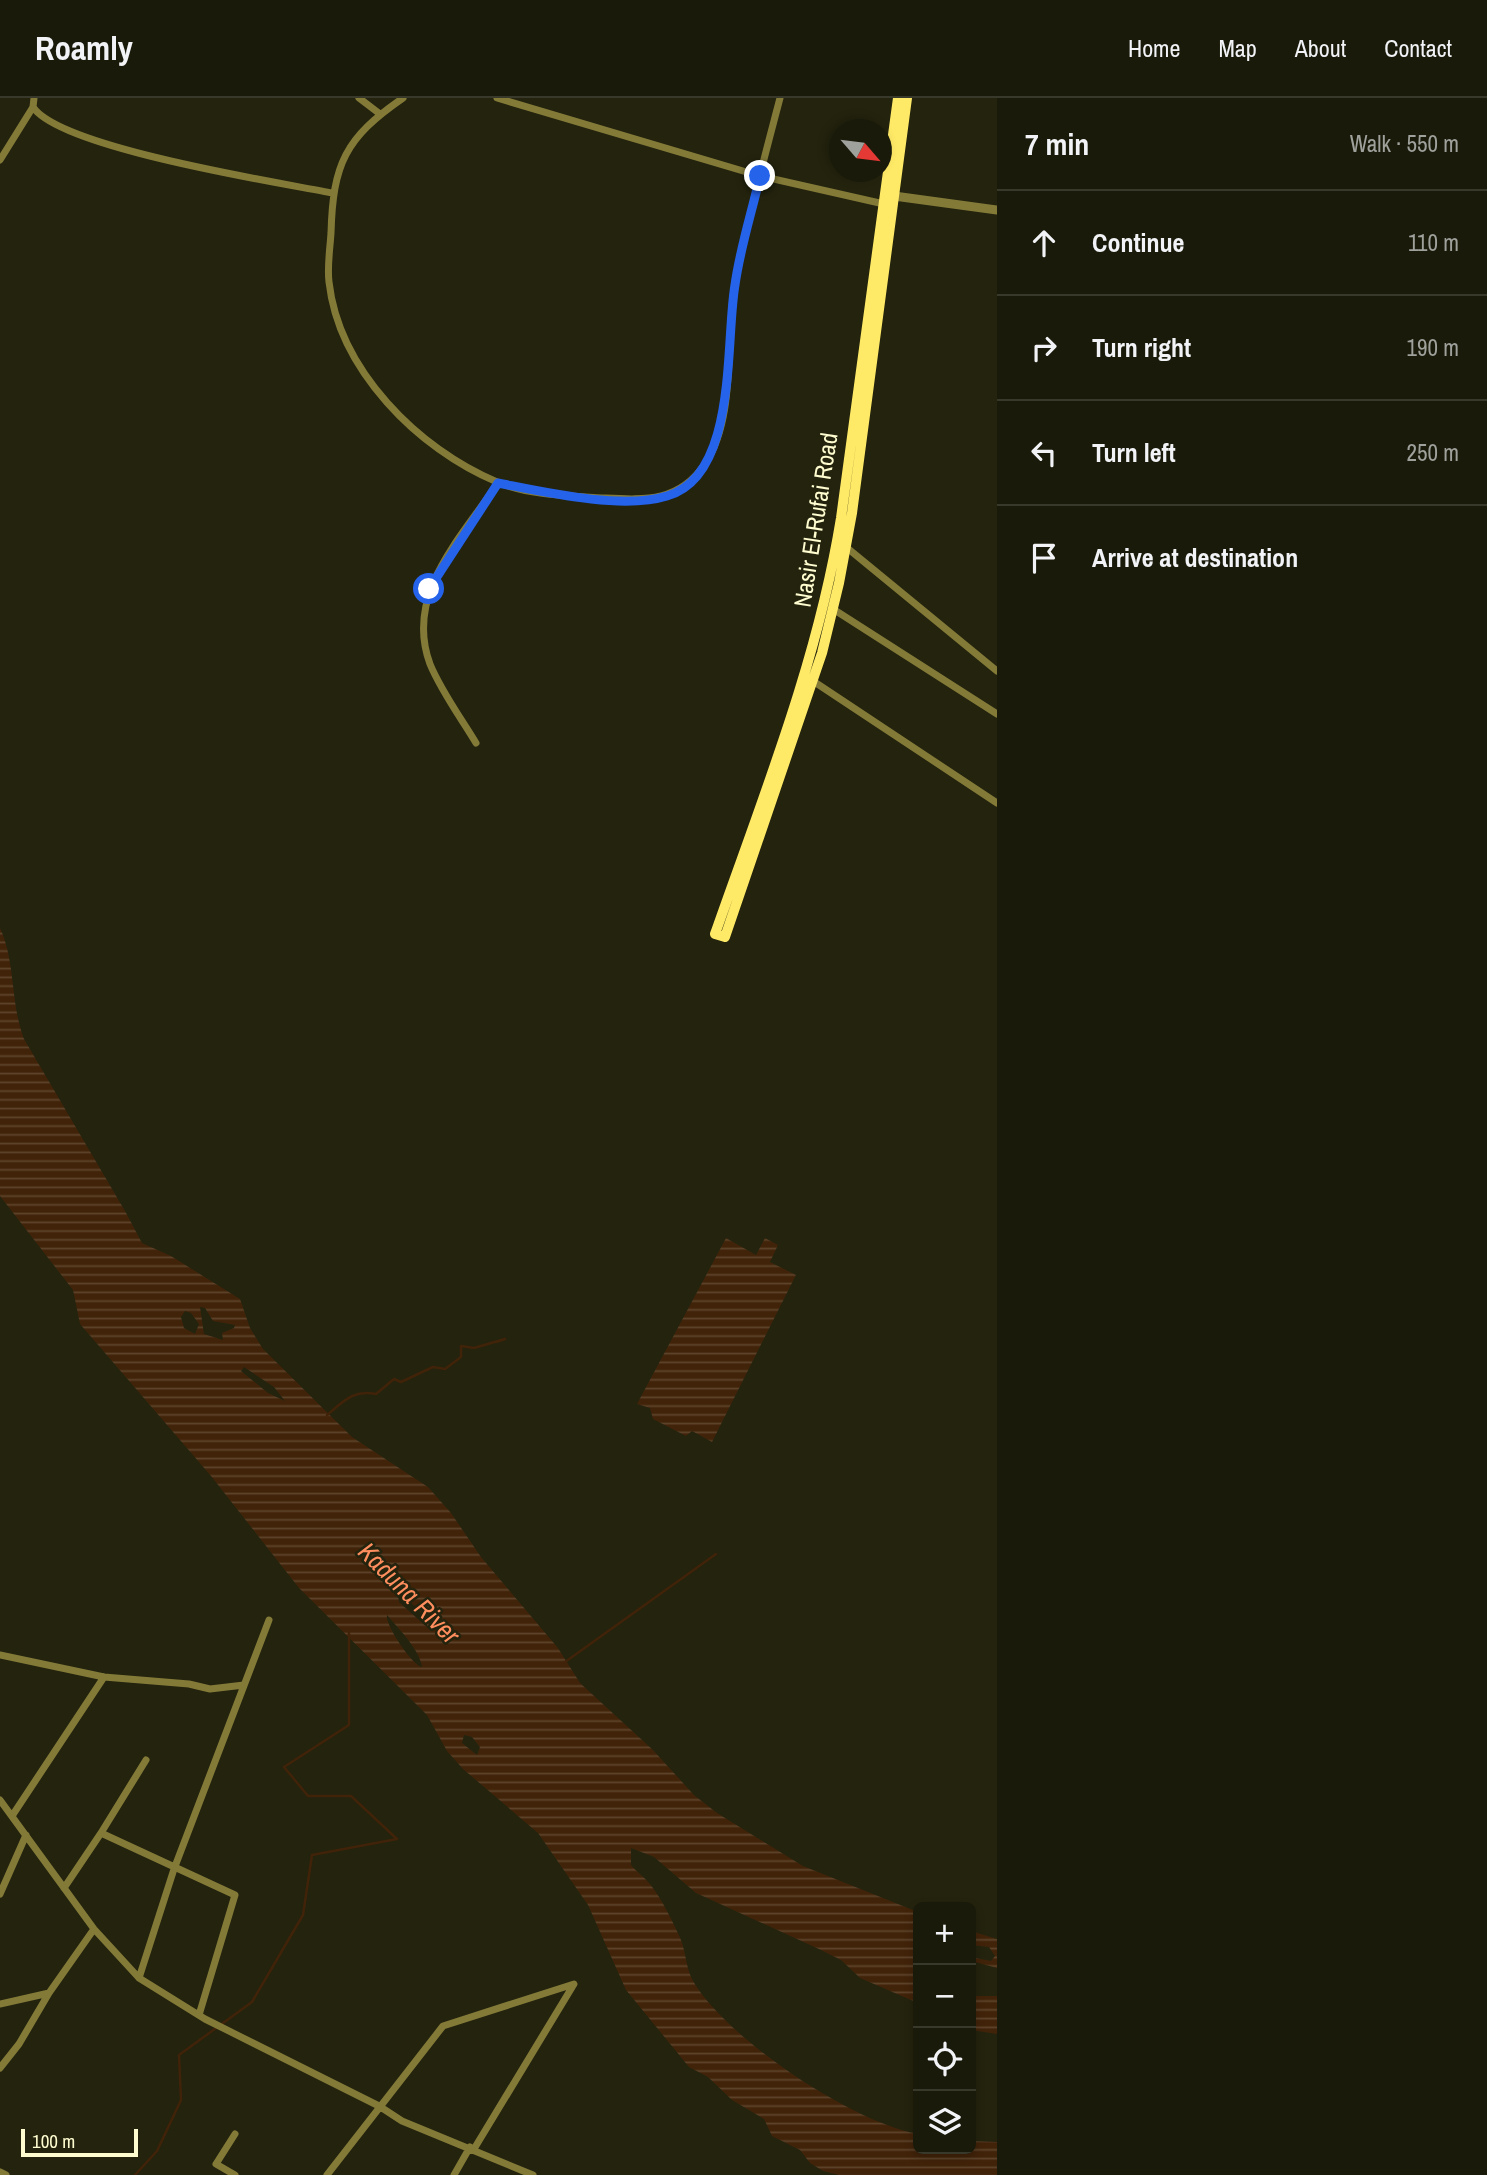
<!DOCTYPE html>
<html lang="en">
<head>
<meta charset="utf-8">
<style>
  body { margin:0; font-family:"Archivo Narrow",sans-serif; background:#232313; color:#f1f3f6 }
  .controls { position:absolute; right:21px; bottom:21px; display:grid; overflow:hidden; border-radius:10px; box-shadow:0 4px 10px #0003 }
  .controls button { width:63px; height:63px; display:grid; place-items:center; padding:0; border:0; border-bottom:2px solid #38382b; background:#1a1a0a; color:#f1f3f6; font:35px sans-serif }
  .compass { position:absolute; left:829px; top:21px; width:63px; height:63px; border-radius:50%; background:#1a1a0a; box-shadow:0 4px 10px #0003; rotate:118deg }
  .scale { position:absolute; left:21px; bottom:18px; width:117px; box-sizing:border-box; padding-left:7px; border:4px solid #fffdd0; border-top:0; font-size:19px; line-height:24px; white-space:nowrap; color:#fffdd0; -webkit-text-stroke:5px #23230e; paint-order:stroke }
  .stop { position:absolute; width:21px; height:21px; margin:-16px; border:5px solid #2563eb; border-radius:50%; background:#fff }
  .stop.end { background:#2563eb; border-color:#fff; box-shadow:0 2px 7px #0008 }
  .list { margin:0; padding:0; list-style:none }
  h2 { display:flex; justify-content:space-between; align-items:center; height:91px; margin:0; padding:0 28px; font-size:30px }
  h2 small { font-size:23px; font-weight:400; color:#9fa19c }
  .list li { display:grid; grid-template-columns:46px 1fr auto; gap:21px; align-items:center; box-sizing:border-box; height:105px; padding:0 28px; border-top:2px solid #38382b }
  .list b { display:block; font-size:26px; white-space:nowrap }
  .list em { font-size:23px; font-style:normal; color:#9fa19c }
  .icon { flex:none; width:38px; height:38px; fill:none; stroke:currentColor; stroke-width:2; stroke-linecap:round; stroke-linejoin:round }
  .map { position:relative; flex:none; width:997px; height:2077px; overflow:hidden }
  header { display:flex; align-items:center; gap:42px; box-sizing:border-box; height:98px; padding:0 35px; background:#1a1a0a; border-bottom:2px solid #38382b }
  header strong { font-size:33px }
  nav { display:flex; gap:38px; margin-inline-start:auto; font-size:24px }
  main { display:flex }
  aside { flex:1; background:#1a1a0a }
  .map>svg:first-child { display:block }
</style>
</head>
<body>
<header>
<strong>Roamly</strong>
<nav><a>Home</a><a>Map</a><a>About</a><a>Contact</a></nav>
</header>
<main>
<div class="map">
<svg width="997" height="2077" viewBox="0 0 997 2077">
  <defs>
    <pattern id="water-rules" width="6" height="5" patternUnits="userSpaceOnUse" patternTransform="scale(1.75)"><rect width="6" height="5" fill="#412309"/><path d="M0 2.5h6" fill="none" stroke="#5e442c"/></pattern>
  </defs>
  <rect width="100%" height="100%" fill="#23230e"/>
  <!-- water -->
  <path fill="url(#water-rules)" fill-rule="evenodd" d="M0,830C16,865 10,904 24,941L125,1113L142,1145L171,1158L240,1201L250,1230L263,1251L352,1339L428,1389L451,1415L481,1459L558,1550L580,1585L653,1652L694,1697L717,1715L803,1768L918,1814V1905L860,1880L841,1862L821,1852L696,1795L654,1759L631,1750V1767C637,1774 644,1779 650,1786C662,1801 673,1824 681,1842C686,1855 686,1870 693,1883C727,1941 852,2024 918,2036V2051H971V2043L997,2044V2077H839L823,2073L810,2065L800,2052L772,2038L764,2021L732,2002L708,1979L689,1969L626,1892L588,1807L538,1735L463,1671L447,1653L427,1617L299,1490L211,1378L80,1226L73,1192L0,1098ZM200,1209L205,1210L213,1223L235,1227L234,1230L222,1235L223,1242L204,1236ZM185,1213L191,1215L199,1226L195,1236L184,1230L181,1219ZM244,1269L274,1289L285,1303L268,1295L241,1273ZM398,1497L418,1510L429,1531L399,1504ZM387,1517C398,1530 420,1552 422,1569C412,1567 385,1527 387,1517ZM464,1637L472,1639L480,1649L477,1657L462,1645Z
    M726,1140L756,1157L765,1140L778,1147L770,1164L796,1177L712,1344L692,1333L686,1338L653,1321L650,1310L637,1306Z
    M971,1833L997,1841V1870L971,1863V1859L991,1863L995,1858L989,1849L971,1847Z
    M971,1898H997V1936L971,1932Z"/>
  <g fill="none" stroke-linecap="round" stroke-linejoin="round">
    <!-- stream -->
    <path stroke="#412309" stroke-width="2.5" d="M327,1317C343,1304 353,1291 376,1296L394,1281L401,1284L433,1269L445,1271L461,1259V1248L474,1250L505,1241L496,1244
      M565,1564L716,1456
      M135,2077L157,2053L181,2002L179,1957L252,1904L303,1817L312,1757L397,1741L351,1698H308L284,1669L349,1627V1535"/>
    <!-- minor -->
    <path stroke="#837a38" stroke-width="7" d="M34,0L33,9C60,50 276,84 332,95
      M359,0L380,16
      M403,0C345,40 333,66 331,135C330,151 327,169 329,184C339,272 418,351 497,384C528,397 570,398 604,400C646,402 679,404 705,366C737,319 725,239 735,185C747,123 764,61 780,0
      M497,0L760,78L884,106
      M0,62L33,9
      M846,449L997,573
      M833,511L997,616
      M813,583L997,705
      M476,645C461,620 441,593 430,566C404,496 461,440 498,385
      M0,1557L104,1579L189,1586L210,1591L244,1587
      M0,1702L94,1831L139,1880L205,1921L379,2008L402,2023L533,2077
      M12,1718L104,1579
      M101,1735L146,1662
      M64,1790L101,1735L235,1797L199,1917
      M0,1796L26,1737
      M139,1880L174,1771L269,1522
      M0,1906L49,1895L94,1831
      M0,1970L19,1946L49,1895
      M235,2036L216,2066L235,2077
      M0,2074L6,2077
      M327,2077L443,1928L574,1886L474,2051
      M454,2077L470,2049"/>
    <!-- tertiary -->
    <path stroke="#837a38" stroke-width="9" d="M894,98L997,112"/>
    <!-- secondary -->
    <path stroke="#ffea67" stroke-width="10" d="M898,0L841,420C818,563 763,699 715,836L725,839L822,555L839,485L852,415L907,0"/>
  </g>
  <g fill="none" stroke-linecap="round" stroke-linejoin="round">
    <!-- route -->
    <path stroke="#2563eb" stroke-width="9" d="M429,491L498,385C544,394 622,412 667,398C738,378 725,244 735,187C740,150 752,114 760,78"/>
  </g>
  <g text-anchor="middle" stroke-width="5" stroke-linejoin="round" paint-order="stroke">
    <!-- street labels -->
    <g font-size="24" fill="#fffdd0" stroke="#23230e">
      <text transform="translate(816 422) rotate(-81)" y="8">Nasir El-Rufai Road</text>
    </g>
    <!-- water labels -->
    <g font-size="26" font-style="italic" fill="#ff8e5e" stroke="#23230e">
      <text transform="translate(409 1495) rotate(45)" y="9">Kaduna River</text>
    </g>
  </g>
</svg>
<div class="controls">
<button>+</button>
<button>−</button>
<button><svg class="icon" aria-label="locate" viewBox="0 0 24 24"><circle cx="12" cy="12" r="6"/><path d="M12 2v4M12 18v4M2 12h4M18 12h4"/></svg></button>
<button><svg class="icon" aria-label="layers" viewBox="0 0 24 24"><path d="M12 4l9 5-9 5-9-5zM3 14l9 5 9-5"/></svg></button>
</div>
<svg class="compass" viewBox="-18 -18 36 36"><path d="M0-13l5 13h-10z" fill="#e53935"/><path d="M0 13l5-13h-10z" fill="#9fa19c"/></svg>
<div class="scale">100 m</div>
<div class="stop" style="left:429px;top:491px"></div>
<div class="stop end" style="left:760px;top:78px"></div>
</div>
<aside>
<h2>7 min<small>Walk · 550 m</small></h2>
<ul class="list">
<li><svg class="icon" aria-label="ahead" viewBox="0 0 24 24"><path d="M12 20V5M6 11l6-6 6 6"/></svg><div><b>Continue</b></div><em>110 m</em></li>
<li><svg class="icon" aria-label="right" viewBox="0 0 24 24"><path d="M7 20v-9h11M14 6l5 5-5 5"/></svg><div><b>Turn right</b></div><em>190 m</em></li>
<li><svg class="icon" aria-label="left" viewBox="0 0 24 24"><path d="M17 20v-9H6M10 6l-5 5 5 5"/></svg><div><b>Turn left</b></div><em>250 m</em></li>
<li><svg class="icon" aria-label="arrive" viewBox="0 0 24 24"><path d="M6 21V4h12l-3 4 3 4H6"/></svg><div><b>Arrive at destination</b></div></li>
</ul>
</aside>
</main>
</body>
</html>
